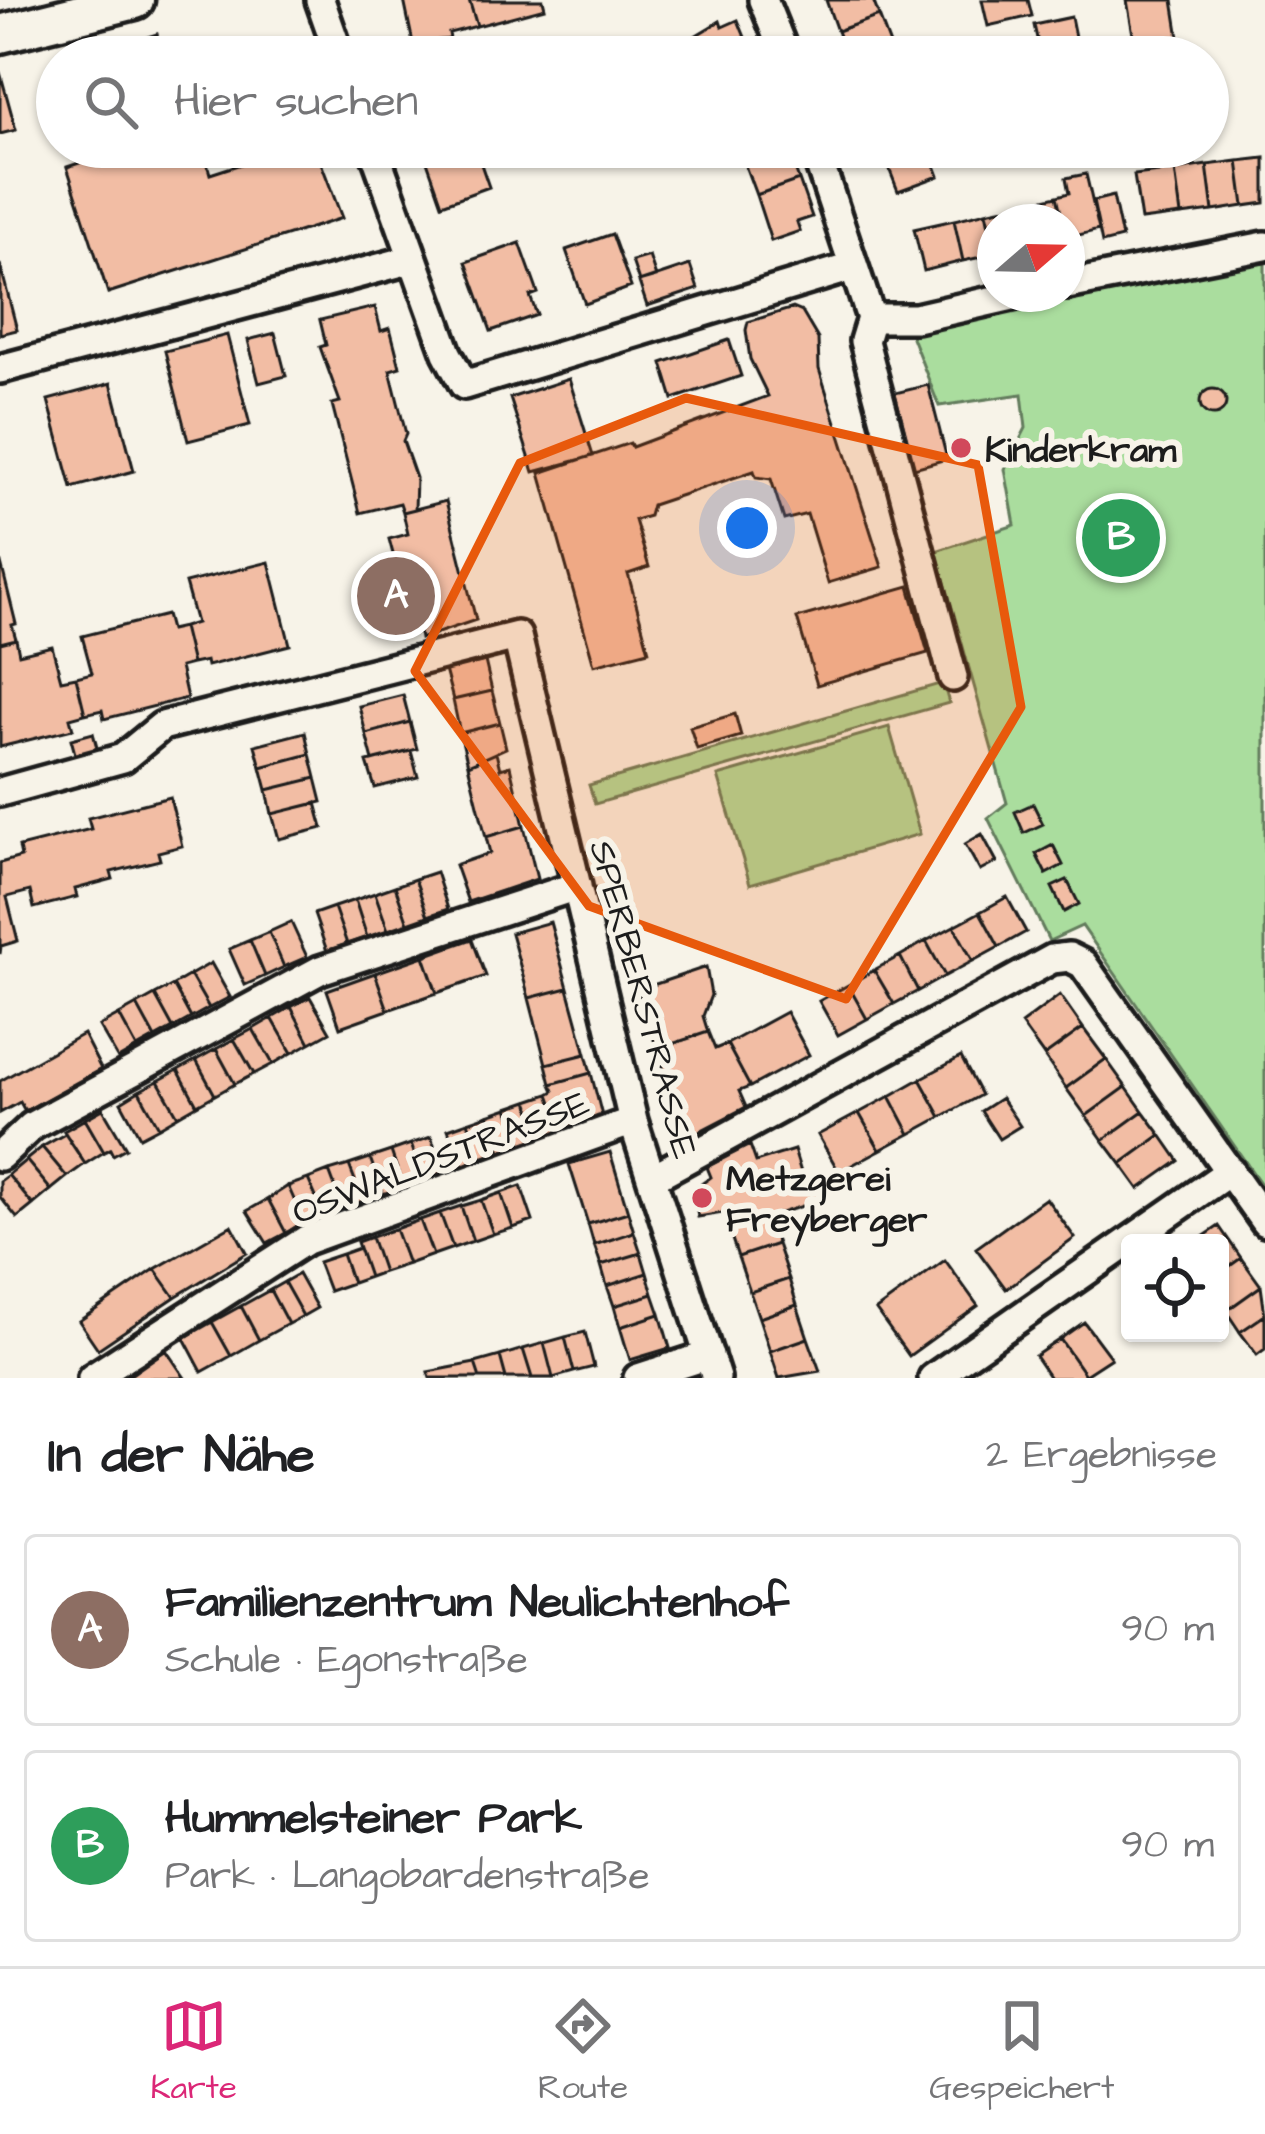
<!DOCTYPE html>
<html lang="de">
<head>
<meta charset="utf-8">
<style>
  body { margin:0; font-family:"Architects Daughter",sans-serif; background:#f2f2f2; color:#202124 }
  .controls { position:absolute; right:36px; bottom:36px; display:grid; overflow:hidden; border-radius:12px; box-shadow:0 3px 9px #0004 }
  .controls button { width:108px; height:108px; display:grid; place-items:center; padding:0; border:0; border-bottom:3px solid #e0e0e0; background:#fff; color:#202124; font:60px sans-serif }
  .compass { position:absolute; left:977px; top:204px; width:108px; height:108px; border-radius:50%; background:#fff; box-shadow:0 3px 9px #0004; rotate:70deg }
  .you { position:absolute; left:747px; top:528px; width:42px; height:42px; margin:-30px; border:9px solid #fff; border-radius:50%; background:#1a73e8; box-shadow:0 0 0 18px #1a73e833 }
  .badge { display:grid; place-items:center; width:78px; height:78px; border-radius:50%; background:#db2777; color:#fff; font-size:39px; font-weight:700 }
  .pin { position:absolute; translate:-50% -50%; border:6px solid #fff; box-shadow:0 3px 12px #0006 }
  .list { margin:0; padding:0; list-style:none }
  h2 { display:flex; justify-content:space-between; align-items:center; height:156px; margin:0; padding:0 48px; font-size:51px }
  h2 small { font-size:39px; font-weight:400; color:#757577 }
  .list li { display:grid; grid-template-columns:78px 1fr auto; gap:36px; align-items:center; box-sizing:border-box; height:192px; margin:0 24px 24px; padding:0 24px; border:3px solid #e0e0e0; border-radius:12px }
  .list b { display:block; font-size:45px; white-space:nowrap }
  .list p { margin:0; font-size:39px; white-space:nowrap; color:#757577 }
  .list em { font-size:39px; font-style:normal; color:#757577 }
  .icon { flex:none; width:66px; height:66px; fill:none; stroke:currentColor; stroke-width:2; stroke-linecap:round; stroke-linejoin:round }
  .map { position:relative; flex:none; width:1265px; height:1378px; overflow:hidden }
  .search { position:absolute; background:#fff; box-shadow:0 3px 9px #0004; left:36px; right:36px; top:36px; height:132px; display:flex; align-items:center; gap:30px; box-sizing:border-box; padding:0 42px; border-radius:66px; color:#757577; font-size:45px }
  .sheet { height:588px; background:#fff }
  nav { display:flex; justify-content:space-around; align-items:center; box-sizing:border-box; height:168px; border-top:3px solid #e0e0e0; background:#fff; font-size:33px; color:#757577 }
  nav a { display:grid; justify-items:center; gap:6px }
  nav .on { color:#db2777 }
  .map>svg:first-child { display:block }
</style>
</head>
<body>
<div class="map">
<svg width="1265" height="1378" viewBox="0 0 1265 1378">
  <rect width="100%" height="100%" fill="#f7f3e8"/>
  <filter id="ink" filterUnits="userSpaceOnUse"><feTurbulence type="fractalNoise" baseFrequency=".00833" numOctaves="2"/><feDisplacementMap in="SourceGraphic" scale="24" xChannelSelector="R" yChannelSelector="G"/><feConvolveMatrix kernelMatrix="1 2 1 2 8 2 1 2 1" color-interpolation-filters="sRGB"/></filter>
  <g filter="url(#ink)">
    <!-- green -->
    <path fill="#aadd9e" stroke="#637c5d" stroke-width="3" d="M1265,263V1190L1082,926L1049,941L988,818L1007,803L936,551L1015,525L1005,469L1026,428L1022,394L939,406L910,332L1197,270Z
      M943,683L949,703L595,804L589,785Z
      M889,727L920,834L750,884L718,776Z"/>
    <!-- building -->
    <path fill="#f2bda4" stroke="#1c1c1c" stroke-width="3" fill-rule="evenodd" d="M404,0H469L477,26L449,33L450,39L413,43Z
      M469,0H543L545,8L477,26Z
      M826,0H873L879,16L837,31Z
      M982,0H1028L1032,16L988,26Z
      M1127,0H1173L1182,57L1136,52Z
      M879,16L893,53L847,57L837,31Z
      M1071,17L1079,57H1041L1034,25Z
      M738,20L753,57H697L690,39L720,21L722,27Z
      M157,34L163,57H113L111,49Z
      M0,72L16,130L0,134Z
      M130,147H315L342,218L108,293L67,167L122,149L124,156L132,154ZM239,149L244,163L210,174L206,160Z
      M422,147H475L489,187L442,204Z
      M738,147H787L744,163Z
      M787,147L799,180L756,195L744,163Z
      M898,147H928L939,176L898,191L883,153Z
      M1265,158V203L1244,206L1238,161Z
      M1238,161L1244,206L1213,211L1207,165Z
      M1207,165L1213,211L1181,215L1175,170Z
      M1175,170L1181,215L1141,220L1134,175Z
      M1086,174L1099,230L1067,238L1057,196L1069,193L1066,178Z
      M799,180L812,217L797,222L800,231L771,241L756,195Z
      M1057,196L1063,222H1022L1018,205Z
      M1113,196L1122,238L1102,243L1093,201Z
      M1018,205L1022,222H995V250L986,212Z
      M986,212L995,254L963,261L954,220Z
      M954,220L963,261L924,271L914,229Z
      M612,234L631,287L585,304L566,250Z
      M520,243L538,293L530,296L537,315L491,331L466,262Z
      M649,256L656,277L639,282L632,261Z
      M0,264L17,330L0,334Z
      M690,265L698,289L647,306L639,282Z
      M375,307L381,331L390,328L395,347L400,367L390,370L406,434L403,441L416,478L415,509L403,512L400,503L360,513L332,404L340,402L320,347L326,345L320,320Z
      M793,308L802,312L818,339L819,369L882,567L828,583L807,514L784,520L771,479L756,477L754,471L652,505L649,516L635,520L649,567L628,574L649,651L594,665L540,473L630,443L632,447L768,396L750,359L746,330L748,322Z
      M275,333L286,376L259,383L248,340Z
      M227,335L250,425L188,441L165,351Z
      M729,340L741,376L673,399L662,363Z
      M569,379L593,456L534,472L510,398Z
      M111,383L134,471L72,488L48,400Z
      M928,385L947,459L914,468L895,393Z
      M1200 402a13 13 0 1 1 26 0a13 13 0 1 1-26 0Z
      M446,501L476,620L420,639L409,570L398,573L389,539L408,534L403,512Z
      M0,559L16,624L12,625L16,639L0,643Z
      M269,562L290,645L207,666L206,661L192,664L183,627L196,623L185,583Z
      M909,586L928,653L817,685L797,618Z
      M166,615L170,630L183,627L192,664L180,667L187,698L104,719L102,710L85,714L76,677L92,673L82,636Z
      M16,639L19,654L52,646L61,680L76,677L85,714L70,718L73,729L0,747V643Z
      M485,661L492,691L453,700L445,670Z
      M492,691L500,723L460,733L453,700Z
      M403,695L410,722L366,734L359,706Z
      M735,714L741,736L697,749L690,727Z
      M410,722L417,749L373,761L366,734Z
      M500,723L506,748L468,765L460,733Z
      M305,732L310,754L261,767L255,745Z
      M93,733L99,755L77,761L71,739Z
      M411,751L418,777L375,788L367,762Z
      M496,753L500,769L510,766L524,826L486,837L468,765Z
      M310,754L316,778L267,790L261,767Z
      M316,778L322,802L272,814L267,790Z
      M170,797L182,846L158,852L160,860L111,872L113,879L75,889L77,897L34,908L30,891L7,897L18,941L1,946L0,954V863L21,857L19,847L91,829L88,818Z
      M316,803L323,828L279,839L272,814Z
      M1033,804L1043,824L1024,833L1015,812Z
      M524,826L537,879L468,902L455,865L490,853L486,837Z
      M982,834L997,862L980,871L965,844Z
      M1053,845L1063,865L1046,874L1036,854Z
      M436,872L448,909L428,916L415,879Z
      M415,879L428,916L408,923L395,886Z
      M1067,880L1079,904L1064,912L1052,887Z
      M395,886L408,923L388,930L375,893Z
      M375,893L388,930L367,937L355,900Z
      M1007,897L1026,932L999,947L980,912Z
      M355,900L367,937L347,944L334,907Z
      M334,907L347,944L327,951L314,914Z
      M980,912L999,947L973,961L954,926Z
      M291,922L307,957L284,967L269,932Z
      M550,922L568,988L529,998L511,933Z
      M954,926L973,961L945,976L926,941Z
      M269,932L284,967L265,976L250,940Z
      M472,939L486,976L437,993L424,956Z
      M250,940L265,976L245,985L229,949Z
      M926,941L945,976L918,991L900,956Z
      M424,956L437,993L388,1010L375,973Z
      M900,956L918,991L894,1004L874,970Z
      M211,963L230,997L209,1008L190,975Z
      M706,967L711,995L703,1016L708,1032L657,1049L638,990Z
      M874,970L894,1004L867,1019L848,985Z
      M375,973L388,1010L340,1027L327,990Z
      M190,975L209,1008L191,1018L173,985Z
      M173,985L191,1018L173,1028L155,995Z
      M848,985L867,1019L838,1035L819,1001Z
      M568,988L586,1054L546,1064L529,998Z
      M155,995L173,1028L155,1038L137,1005Z
      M1060,995L1083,1028L1044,1056L1021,1024Z
      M310,997L330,1032L310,1043L291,1007Z
      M137,1005L155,1038L137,1048L119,1015Z
      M291,1007L310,1043L292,1053L272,1018Z
      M786,1012L809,1055L750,1087L727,1044Z
      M119,1015L137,1048L118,1059L99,1026Z
      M272,1018L292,1053L273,1064L253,1029Z
      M1083,1028L1106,1059L1066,1088L1044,1056Z
      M253,1029L273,1064L254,1074L234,1039Z
      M708,1032L715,1049L727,1044L750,1087L739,1091L746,1107L696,1133L683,1126L657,1049Z
      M83,1034L101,1069L25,1111L20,1102L0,1113V1081Z
      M234,1039L254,1074L235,1084L216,1049Z
      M216,1049L235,1084L215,1095L196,1060Z
      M586,1054L591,1073L551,1084L546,1064Z
      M961,1057L981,1095L941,1117L920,1079Z
      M1106,1059L1126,1087L1086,1116L1066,1088Z
      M196,1060L215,1095L197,1105L178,1070Z
      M178,1070L197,1105L178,1116L158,1081Z
      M591,1073L602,1116L562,1130L549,1094L554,1091L551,1084Z
      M920,1079L941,1117L910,1134L890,1096Z
      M158,1081L178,1116L159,1127L139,1091Z
      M1126,1087L1143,1111L1103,1140L1086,1116Z
      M139,1091L159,1127L140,1137L121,1102Z
      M549,1094L562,1130L541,1137L528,1101Z
      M890,1096L910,1134L880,1150L859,1113Z
      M1001,1098L1020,1126L999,1139L981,1111Z
      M528,1101L541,1137L521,1144L508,1108Z
      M508,1108L521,1144L501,1151L488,1115Z
      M103,1109L126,1148L113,1155L110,1149L104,1152L85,1119Z
      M1143,1111L1161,1135L1121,1164L1103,1140Z
      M859,1113L880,1150L839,1172L818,1135Z
      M488,1115L501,1151L481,1158L468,1122Z
      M85,1119L104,1152L85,1164L64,1131Z
      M468,1122L481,1158L461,1166L448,1129Z
      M65,1134L85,1164L67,1177L42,1147Z
      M1161,1135L1179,1161L1139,1189L1121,1164Z
      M431,1137L444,1172L423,1179L411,1144Z
      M411,1144L423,1179L403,1187L391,1151Z
      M750,1145L756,1162L794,1150L803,1179L816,1175L824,1199L729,1230L723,1213L698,1217L693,1190L711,1177L707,1167Z
      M42,1147L67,1177L51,1190L26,1160Z
      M391,1151L403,1187L383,1194L370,1158Z
      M610,1152L628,1212L588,1224L569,1164Z
      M370,1158L383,1194L363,1201L349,1165Z
      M26,1160L51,1190L33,1205L8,1175Z
      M349,1165L363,1201L343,1208L329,1171Z
      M329,1171L343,1208L324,1215L308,1179Z
      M8,1175L33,1205L17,1218L0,1197V1181Z
      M308,1179L324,1215L304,1222L288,1186Z
      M288,1186L304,1222L286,1233L268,1199Z
      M521,1186L533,1221L513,1228L501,1193Z
      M501,1193L513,1228L493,1234L481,1200Z
      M1046,1198L1075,1238L1006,1289L976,1248Z
      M268,1199L286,1233L267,1243L247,1211Z
      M481,1200L493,1234L473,1241L461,1206Z
      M461,1206L473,1241L453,1248L440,1213Z
      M628,1212L634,1232L594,1245L588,1224Z
      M440,1213L453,1248L433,1255L420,1220Z
      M767,1217L777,1244L738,1257L729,1230Z
      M420,1220L433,1255L408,1264L395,1229Z
      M232,1225L247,1253L175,1297L155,1269Z
      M1219,1226L1241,1258L1220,1273V1243H1194Z
      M395,1229L408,1264L383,1272L371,1237Z
      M634,1232L641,1253L601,1265L594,1245Z
      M371,1237L383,1272L369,1277L357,1242Z
      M777,1244L789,1279L750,1292L738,1257Z
      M359,1248L369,1277L352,1283L342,1254Z
      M641,1253L647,1273L607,1286L601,1265Z
      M342,1254L352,1283L329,1291L318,1262Z
      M1241,1258L1261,1286L1226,1311L1220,1302V1273Z
      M945,1260L978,1306L909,1356L876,1310Z
      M155,1269L175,1297L98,1349L79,1321Z
      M647,1273L653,1294L614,1306L607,1286Z
      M298,1274L317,1308L303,1316L284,1282Z
      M789,1279L797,1305L759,1318L750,1292Z
      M284,1282L303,1316L288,1324L270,1290Z
      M1261,1286L1265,1315L1240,1332L1226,1311Z
      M270,1290L288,1324L259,1340L241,1306Z
      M653,1294L660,1314L620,1327L614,1306Z
      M797,1305L808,1338L770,1351L759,1318Z
      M241,1306L259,1340L231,1356L212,1322Z
      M660,1314L670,1348L630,1360L620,1327Z
      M1265,1315V1349L1257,1355L1240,1332Z
      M212,1322L231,1356L202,1372L184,1338Z
      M1084,1322L1111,1358L1085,1375L1060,1339Z
      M585,1332L594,1367L574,1372L565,1337Z
      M565,1337L574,1372L553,1378L544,1343Z
      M808,1338L820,1371L779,1378L770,1351Z
      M1060,1339L1085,1375L1081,1378H1050L1035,1356Z
      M544,1343L553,1378H532L523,1349Z
      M523,1349L532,1378H506L500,1356Z
      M166,1350L185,1378H126Z
      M500,1356L506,1378H480L475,1363Z
      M475,1363L480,1378H430L428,1372Z"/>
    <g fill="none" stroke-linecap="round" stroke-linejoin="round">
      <defs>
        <path id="minor" d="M320,0L340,57
          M763,0L786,57
          M373,147L447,353L464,385L852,267
          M814,147L871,318L864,341L953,677
          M1067,285L1265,246
          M871,318H916L1021,294
          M0,369L413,259
          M0,792L123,758L162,726L517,636L633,1121L716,1378
          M0,1156L32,1126L320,970L577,886
          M654,1177L1052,959L1069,957L1083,964L1265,1222
          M92,1378L306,1240L633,1121
          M638,1378L709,1355
          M933,1378L1230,1171"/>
        <path id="secondary" d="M0,34L135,0"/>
      </defs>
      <!-- minor casing -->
      <use href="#minor" stroke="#1c1c1c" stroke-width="36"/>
      <!-- secondary casing -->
      <use href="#secondary" stroke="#1c1c1c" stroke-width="45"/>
      <!-- minor -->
      <use href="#minor" stroke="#f7f3e8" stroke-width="27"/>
      <!-- secondary -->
      <use href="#secondary" stroke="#f7f3e8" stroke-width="36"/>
    </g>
  </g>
  <!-- marked area -->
  <path fill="#e8590c" fill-opacity="0.2" stroke="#e8590c" stroke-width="9" stroke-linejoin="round" d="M686,398L978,465L1021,707L846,999L589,906L415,671L520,463Z"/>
  <!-- markers -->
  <g fill="#d1495b" stroke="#f7f3e8" stroke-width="4.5">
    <circle cx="961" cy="448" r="12"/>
    <circle cx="702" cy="1198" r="12"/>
  </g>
  <g text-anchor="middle" stroke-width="12" stroke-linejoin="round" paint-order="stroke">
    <!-- poi labels -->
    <g font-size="36" font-weight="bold" fill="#1c1c1c" stroke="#f7f3e8" text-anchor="start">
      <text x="985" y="461">Kinderkram</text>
      <text x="726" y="1190">Metzgerei<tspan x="726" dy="41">Freyberger</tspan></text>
    </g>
    <!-- street labels -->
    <g font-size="36" fill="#1c1c1c" stroke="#f7f3e8">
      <text transform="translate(645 999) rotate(75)" y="13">SPERBERSTRASSE</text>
      <text transform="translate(440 1156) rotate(-21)" y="13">OSWALDSTRASSE</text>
    </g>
  </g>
</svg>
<div class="controls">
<button><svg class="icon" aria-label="locate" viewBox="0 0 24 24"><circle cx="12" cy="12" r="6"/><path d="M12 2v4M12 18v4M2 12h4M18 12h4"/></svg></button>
</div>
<svg class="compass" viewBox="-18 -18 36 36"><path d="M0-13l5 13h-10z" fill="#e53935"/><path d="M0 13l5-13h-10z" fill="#757577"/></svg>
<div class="you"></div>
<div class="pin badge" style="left:396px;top:596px;background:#8d6e63">A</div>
<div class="pin badge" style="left:1121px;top:538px;background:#2e9e5b">B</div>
<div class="search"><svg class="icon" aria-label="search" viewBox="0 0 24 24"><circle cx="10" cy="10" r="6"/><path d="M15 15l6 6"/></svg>Hier suchen</div>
</div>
<section class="sheet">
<h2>In der Nähe<small>2 Ergebnisse</small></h2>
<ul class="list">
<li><span class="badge" style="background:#8d6e63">A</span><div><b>Familienzentrum Neulichtenhof</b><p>Schule · Egonstraße</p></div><em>90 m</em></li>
<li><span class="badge" style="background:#2e9e5b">B</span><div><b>Hummelsteiner Park</b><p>Park · Langobardenstraße</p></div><em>90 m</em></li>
</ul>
</section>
<nav>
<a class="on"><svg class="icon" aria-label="map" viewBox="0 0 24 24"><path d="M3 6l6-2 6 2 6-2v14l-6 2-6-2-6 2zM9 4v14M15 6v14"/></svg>Karte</a>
<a><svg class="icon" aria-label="directions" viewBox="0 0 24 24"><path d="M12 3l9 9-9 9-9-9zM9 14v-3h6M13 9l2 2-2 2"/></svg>Route</a>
<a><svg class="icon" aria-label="saved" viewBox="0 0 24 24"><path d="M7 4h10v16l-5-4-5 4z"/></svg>Gespeichert</a>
</nav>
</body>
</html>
